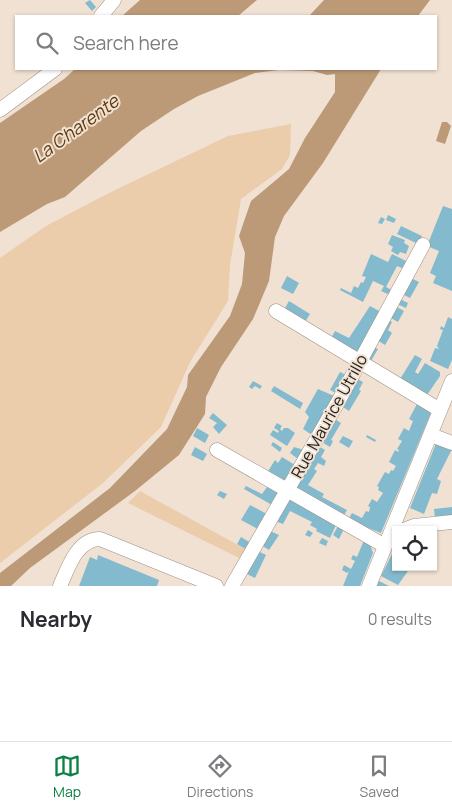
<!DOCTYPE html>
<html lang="en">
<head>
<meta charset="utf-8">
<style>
  body { margin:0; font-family:Manrope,sans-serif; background:#f2f2f3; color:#2b2b33 }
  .controls { position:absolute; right:15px; bottom:15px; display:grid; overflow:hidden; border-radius:0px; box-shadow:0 1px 4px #0004 }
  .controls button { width:45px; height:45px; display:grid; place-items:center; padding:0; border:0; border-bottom:1px solid #e1e1e2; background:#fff; color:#2b2b33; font:25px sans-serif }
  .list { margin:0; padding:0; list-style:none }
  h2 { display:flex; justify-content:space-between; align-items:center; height:65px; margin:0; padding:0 20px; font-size:21px }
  h2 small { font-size:16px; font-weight:400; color:#7c7c81 }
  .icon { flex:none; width:28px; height:28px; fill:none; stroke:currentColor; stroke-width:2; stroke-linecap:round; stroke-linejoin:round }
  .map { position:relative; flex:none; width:452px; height:586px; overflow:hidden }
  .search { position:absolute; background:#fff; box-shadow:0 1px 4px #0004; left:15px; right:15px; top:15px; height:55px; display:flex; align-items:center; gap:12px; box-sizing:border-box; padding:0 18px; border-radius:0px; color:#7c7c81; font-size:19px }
  .sheet { height:155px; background:#fff }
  nav { display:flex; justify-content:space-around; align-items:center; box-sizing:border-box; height:70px; border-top:1px solid #e1e1e2; background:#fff; font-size:14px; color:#7c7c81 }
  nav a { display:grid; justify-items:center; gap:2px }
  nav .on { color:#0b8043 }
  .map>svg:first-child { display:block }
</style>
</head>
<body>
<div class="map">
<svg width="452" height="586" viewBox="0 0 452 586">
  <rect width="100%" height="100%" fill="#f0e1d3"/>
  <!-- green -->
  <path fill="#ebccab" d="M291,124L290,155L282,169L241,199L230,265L228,301L190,362L161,427L103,483L0,563V258L46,226L109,193L228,136Z
    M140,491L247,550L241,559L128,503Z"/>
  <!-- water -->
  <path fill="#bc9a77" d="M140,0H257L238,16H122Z
    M324,0H430L418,16H309Z
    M75,69H381L323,163L284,216L275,237L269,281L253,319L221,367L206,397L205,414L179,455L135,491L30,568L11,586H0V573L110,488L167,429L187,387L188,375L230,316L242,284L245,253L239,236L251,201L289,169L305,138L335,92V74L327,75L313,71L279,70L255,73L198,96L174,109L141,131L65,197L47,204L0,232V123L64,79Z
    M442,122H447L451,126L445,144L436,141Z"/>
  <!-- building -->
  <path fill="#84bace" d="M90,0L96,7L92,11L85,3Z
    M443,206L452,209V291L433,283L436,276L430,273L439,251L427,246Z
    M388,215L396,219L394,223L386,220Z
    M381,217L385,219L382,224L378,223Z
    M401,226L422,236L418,244L397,234Z
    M392,235L405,240L404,243L409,246L406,254L400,252L398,255L391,251L393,247L388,244Z
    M371,254L388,262L392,254L408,262L404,269L397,266L386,287L392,290L390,295L381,291L384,286L373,281L363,302L340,290L341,288L351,293L354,286L358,288L361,282L363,283L366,277L362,276Z
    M287,276L299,283L293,294L281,288Z
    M409,277L419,282L410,298L400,293Z
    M398,298L408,303L406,308L395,303Z
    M289,301L310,314L305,322L284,310Z
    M370,306L381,312L358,354L331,338L335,331L349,338Z
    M395,306L404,311L398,322L389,317Z
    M448,317L452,319V360L448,369L430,361L435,348L439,349L437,346L443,330L440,329L441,326L444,328Z
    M388,320L392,322L388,330L392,333L385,345L377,340Z
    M373,347L378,349L371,361L366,359Z
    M415,355L422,359L415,372L418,374L425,363L440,372V376L427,395L400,379Z
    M340,372L346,375L336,393L330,390Z
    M355,378L363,382L359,390L361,391L349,411L340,405Z
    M253,381L262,386L260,389L255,386L252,389L249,387Z
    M274,386L303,403L300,409L271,391Z
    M318,389L334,396L312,435L303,429L309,417L305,412Z
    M417,404L431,413L381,533L348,520L352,513L362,518L366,511L369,512L370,507L368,506L372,499L377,502L383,493L378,490L379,487L377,486L385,472L389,474L391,470L393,471L396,466L389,462L395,450L398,452L399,450L397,449L402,441L398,439L404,428L409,431L413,421L409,419Z
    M213,413L227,425L219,434L213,427L217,423L209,418Z
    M333,418L341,423L331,440L333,441L330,447L320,441Z
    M277,423L282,426L280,429L282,431L284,428H288L295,433L287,446L270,435L273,430L278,433L279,431L274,428Z
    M197,428L209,435L205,443L193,436Z
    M367,435L376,440L375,442L366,437Z
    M343,436L353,441L349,448L339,442Z
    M437,441L452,449L437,479L441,481L437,494L432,493L424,514L410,508Z
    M273,442L282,448L280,452L271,445Z
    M317,445L325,450L321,457L326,461L324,466L318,463L314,469L317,471L308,485L324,494L322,497L347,510L343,517L292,489Z
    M195,447L207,454L203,461L191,455Z
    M294,447L304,450L298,459L290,453Z
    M282,457L295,465L284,484L267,473L275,460L278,463Z
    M246,486L262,494L267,487L279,494L272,505L244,489Z
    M220,491L227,494L224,499L217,495Z
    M288,498L336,525L330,538L316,531L317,529L310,525L312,522L290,511L283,524L275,521Z
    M250,505L267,514L258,529L241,520Z
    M452,507V516L435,518L434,509Z
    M338,526L344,529L339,539L333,535Z
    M308,530L313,533L310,537L305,535Z
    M270,531L279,535L269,550L261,545Z
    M241,537L251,543L247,550L237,544Z
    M322,538L328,541L326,546L319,543Z
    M364,540L370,544L373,553L360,586H343L349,571L347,573L342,570L344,565L351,569L355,561L351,559L353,555L357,557Z
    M396,546V567H402L408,571L398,585L381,576Z
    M258,551L266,555L255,578L245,573Z
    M98,555L159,580L157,586H79L90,557L97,560Z
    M379,581L389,586H377Z"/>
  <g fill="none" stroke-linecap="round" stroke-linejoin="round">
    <defs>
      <path id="minor" d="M101,16L114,0
        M0,110L55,69
        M276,311L440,410
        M431,435L452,443
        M217,450L385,546
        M404,530L414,526L452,522
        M60,586C68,568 77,539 100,539L216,586
        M232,586L338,402L423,245
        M369,586L452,381"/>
    </defs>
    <!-- minor casing -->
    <use href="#minor" stroke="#9d9082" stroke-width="15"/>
    <!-- minor -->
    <use href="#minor" stroke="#fff" stroke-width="14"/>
  </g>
  <g text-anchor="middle" stroke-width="4" stroke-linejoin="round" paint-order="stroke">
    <!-- street labels -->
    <g font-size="16" fill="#26211b" stroke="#f0e1d3">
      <text transform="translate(329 416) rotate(-61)" y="6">Rue Maurice Utrillo</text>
    </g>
    <!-- water labels -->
    <g font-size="18" font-style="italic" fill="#5e3b0f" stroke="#f0e1d3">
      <text transform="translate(76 129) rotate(-36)" y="6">La Charente</text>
    </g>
  </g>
</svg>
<div class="controls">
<button><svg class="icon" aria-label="locate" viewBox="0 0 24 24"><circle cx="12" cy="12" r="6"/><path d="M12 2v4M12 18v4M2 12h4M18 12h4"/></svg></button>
</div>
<div class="search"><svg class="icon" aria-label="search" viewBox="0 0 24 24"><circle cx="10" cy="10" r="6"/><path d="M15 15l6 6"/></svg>Search here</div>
</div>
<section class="sheet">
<h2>Nearby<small>0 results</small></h2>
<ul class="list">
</ul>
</section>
<nav>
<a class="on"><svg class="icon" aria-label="map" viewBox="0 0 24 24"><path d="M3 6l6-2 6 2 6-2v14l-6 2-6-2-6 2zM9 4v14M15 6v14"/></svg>Map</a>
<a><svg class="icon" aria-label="directions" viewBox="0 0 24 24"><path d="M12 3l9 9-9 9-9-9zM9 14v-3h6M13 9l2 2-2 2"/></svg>Directions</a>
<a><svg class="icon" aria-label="saved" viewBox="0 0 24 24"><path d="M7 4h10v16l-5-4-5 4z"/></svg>Saved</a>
</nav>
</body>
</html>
